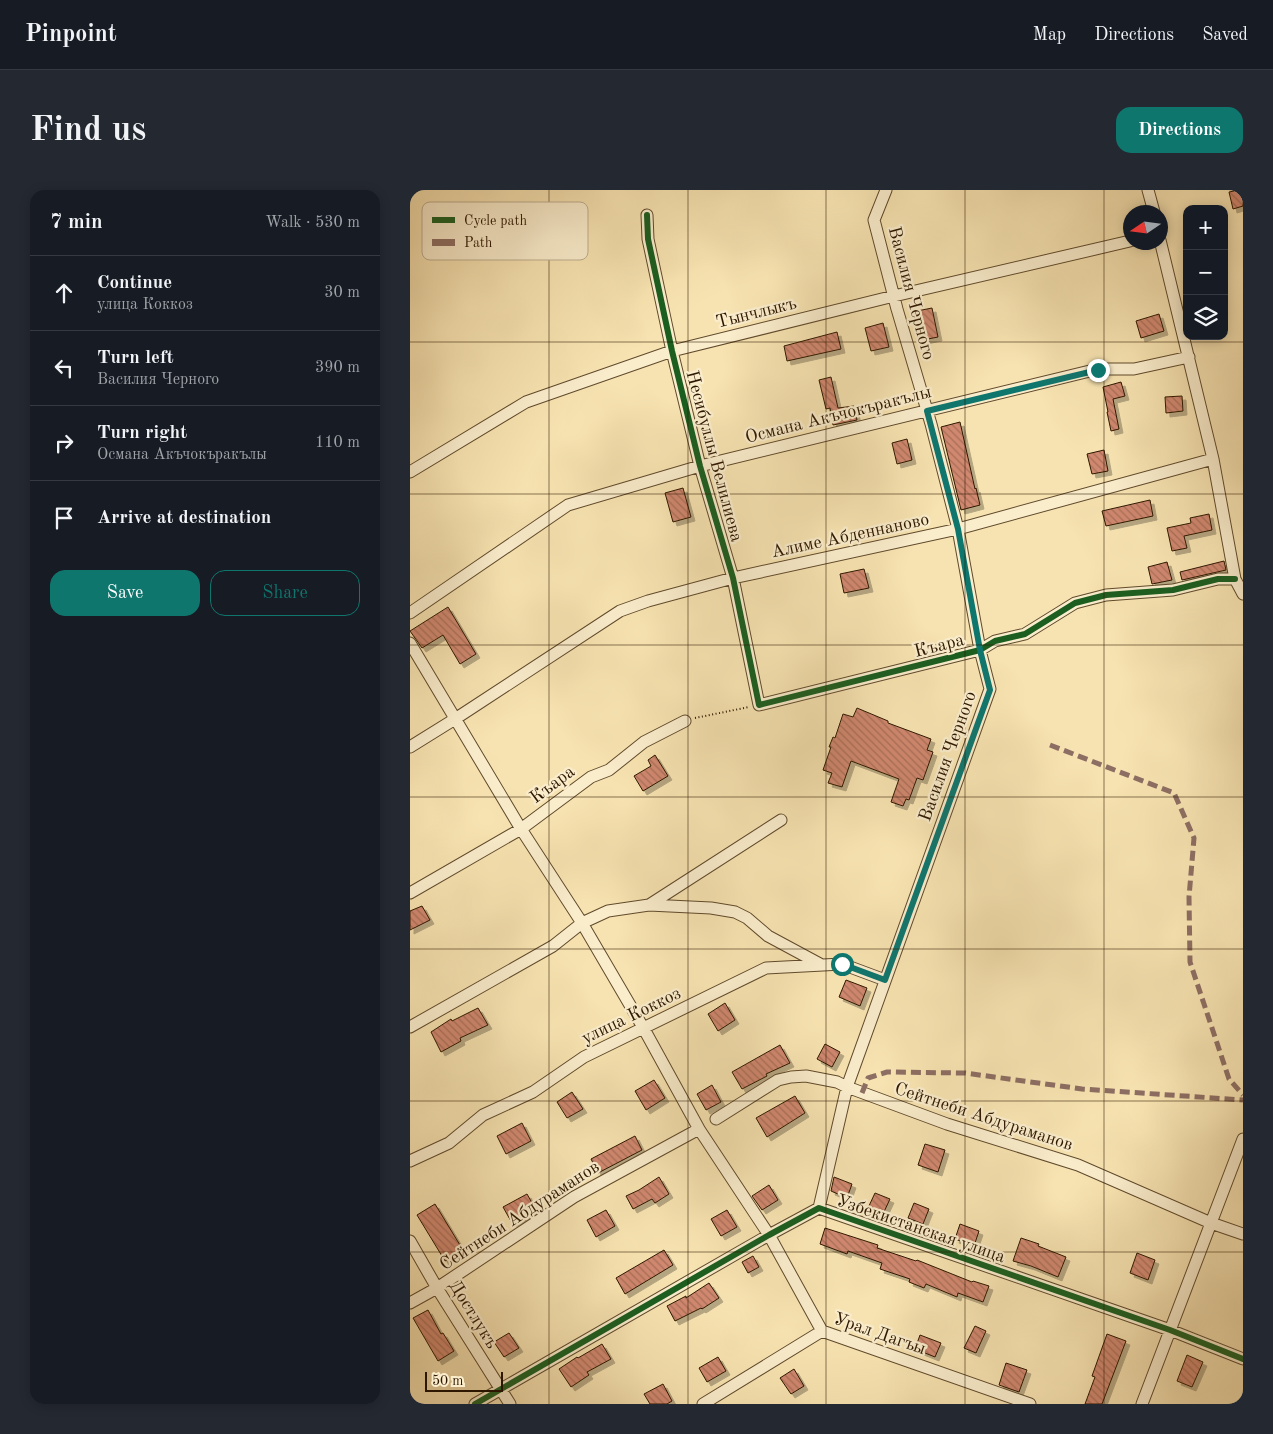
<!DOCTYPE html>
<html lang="en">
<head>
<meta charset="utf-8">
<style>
  body { margin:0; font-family:"Old Standard TT",serif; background:#242831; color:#f1f3f6 }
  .controls { position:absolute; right:15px; top:15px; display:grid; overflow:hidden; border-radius:10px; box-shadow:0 2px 12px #0003 }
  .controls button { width:45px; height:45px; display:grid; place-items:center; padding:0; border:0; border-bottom:1px solid #363941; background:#171b24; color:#f1f3f6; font:25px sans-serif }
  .compass { position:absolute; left:713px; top:15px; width:45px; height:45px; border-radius:50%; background:#171b24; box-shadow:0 2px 12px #0003; rotate:257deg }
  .scale { position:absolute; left:15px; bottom:12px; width:78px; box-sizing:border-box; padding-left:5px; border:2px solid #2e1700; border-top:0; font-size:14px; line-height:18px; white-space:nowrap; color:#2e1700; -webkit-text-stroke:4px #faedcc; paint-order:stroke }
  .stop { position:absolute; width:15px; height:15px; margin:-11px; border:4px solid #0f766e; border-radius:50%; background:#fff }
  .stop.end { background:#0f766e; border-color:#fff; box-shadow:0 1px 5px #0008 }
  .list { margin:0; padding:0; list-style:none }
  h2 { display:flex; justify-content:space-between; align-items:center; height:65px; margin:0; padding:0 20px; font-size:21px }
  h2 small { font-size:16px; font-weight:400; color:#9ea1a6 }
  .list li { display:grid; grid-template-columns:32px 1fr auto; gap:15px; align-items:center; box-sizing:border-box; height:75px; padding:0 20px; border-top:1px solid #363941 }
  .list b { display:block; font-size:19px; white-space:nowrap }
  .list p { margin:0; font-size:16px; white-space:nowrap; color:#9ea1a6 }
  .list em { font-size:16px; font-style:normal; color:#9ea1a6 }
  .actions { display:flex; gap:10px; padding:15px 20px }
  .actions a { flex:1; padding:11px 0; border:1px solid #0f766e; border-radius:15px; text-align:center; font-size:18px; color:#0f766e }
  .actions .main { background:#0f766e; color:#fff }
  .icon { flex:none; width:28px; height:28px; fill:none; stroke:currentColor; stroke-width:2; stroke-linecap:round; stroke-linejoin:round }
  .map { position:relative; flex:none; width:833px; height:1214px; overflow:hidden; border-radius:15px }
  header { display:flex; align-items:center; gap:30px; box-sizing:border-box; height:70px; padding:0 25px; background:#171b24; border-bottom:1px solid #363941 }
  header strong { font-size:24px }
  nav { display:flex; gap:28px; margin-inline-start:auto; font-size:18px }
  .intro { display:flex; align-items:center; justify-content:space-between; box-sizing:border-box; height:120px; padding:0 30px }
  h1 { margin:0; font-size:35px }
  .button { padding:12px 22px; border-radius:15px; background:#0f766e; color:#fff; font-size:18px; font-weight:700 }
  main { display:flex; gap:30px; padding:0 30px }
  aside { flex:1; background:#171b24; border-radius:15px; box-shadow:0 2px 12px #0003 }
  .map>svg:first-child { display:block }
</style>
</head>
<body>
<header>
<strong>Pinpoint</strong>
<nav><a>Map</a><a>Directions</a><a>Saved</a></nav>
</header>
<div class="intro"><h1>Find us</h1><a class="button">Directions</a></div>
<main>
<aside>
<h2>7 min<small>Walk · 530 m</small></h2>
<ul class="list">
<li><svg class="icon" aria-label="ahead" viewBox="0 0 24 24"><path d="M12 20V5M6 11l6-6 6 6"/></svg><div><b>Continue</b><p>улица Коккоз</p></div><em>30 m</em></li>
<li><svg class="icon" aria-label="left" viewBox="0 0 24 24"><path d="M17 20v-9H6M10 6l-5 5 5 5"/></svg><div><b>Turn left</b><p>Василия Черного</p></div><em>390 m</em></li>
<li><svg class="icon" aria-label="right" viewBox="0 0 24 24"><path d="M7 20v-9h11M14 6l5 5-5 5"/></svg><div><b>Turn right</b><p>Османа Акъчокъракълы</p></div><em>110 m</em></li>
<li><svg class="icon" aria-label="arrive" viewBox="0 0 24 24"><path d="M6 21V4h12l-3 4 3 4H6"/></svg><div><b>Arrive at destination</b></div></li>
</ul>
<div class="actions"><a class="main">Save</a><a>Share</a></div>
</aside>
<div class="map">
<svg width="833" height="1214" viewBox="0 0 833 1214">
  <defs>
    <pattern id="building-back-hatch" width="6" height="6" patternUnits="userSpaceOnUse" patternTransform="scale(1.25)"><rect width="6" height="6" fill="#d0886f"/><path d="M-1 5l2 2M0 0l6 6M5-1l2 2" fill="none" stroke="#a96e59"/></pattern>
    <filter id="shadow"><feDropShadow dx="4" dy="4" stdDeviation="0" flood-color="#0004"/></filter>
  </defs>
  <rect width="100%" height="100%" fill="#f7e3b1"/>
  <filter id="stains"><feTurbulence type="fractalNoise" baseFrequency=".004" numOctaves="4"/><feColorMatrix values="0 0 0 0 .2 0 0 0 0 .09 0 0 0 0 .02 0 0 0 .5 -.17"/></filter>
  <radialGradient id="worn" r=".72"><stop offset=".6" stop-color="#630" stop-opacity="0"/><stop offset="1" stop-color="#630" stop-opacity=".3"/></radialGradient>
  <!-- building -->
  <path fill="url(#building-back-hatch)" stroke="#2e1700" filter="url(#shadow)" d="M829,0H833V16L823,19L819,2Z
    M522,118L528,147L508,151L502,122Z
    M749,124L754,141L731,148L726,131Z
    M473,133L479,157L461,161L455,138Z
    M427,142L431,159L377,171L374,156Z
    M421,187L428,218L444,216L447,230L423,235L420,218L416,219L409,190Z
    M711,192L715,206L703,209L709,239L701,241L697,222H698L693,197Z
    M772,206L773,221L756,223L755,207Z
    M550,232L565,299L566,298L570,315L551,320L531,237Z
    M497,249L502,270L487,274L482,253Z
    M694,260L698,281L682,284L677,264Z
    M273,298L281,327L263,332L255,303Z
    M740,310L743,326L696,336L692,321Z
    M799,324L802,340L774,346L777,358L762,361L757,338L781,333L780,328Z
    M814,371L816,380L772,390L770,382Z
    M757,372L762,390L742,394L738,377Z
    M454,379L459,398L434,403L430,384Z
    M38,417L66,464L50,474L33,445L12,458L0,441Z
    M447,518L478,531V533L521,549L517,560L523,562L513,590L507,588L499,610L496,609L493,616L481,612L489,589L441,571L432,597L418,593L422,583L413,580L421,557H419L423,547L425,548L433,524L443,527Z
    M245,565L258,586L233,601L224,586L241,576L238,570Z
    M12,716L20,730L0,740V721Z
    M436,790L457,798L450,816L429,807Z
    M315,813L325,830L308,841L298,824Z
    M68,818L78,835L50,848L51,851L31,862L21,842L41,829L42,831Z
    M415,854L430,862L422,877L407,869Z
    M370,855L380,873L356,884L357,886L332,899L322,882Z
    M244,890L255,908L236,920L225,901Z
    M302,895L311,912L296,920L287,904Z
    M162,902L173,919L157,928L147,912Z
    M385,906L395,923L357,947L346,928Z
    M112,933L121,951L96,964L87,946Z
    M225,946L232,960L188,983L181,969Z
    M515,954L535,960L528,982L508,975Z
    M249,987L259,1004L245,1013L242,1009L223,1019L216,1006L229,1000Z
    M424,987L442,994L437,1008L421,1001Z
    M359,995L368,1010L352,1020L342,1006Z
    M465,1003L480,1009L473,1024L458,1018Z
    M117,1004L126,1020L102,1033L93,1017Z
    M504,1013L519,1019L513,1034L498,1028Z
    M25,1014L53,1060L35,1071L7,1025Z
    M196,1020L205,1036L186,1047L177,1030Z
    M317,1020L327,1037L311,1046L301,1029Z
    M550,1034L569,1041L564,1056L545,1049Z
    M415,1038L468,1055L467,1058L506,1071L507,1070L562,1092L563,1091L579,1096L573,1112L548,1103L547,1107L516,1094L514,1098L499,1092L500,1089L470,1079L472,1073L438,1061L437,1064L410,1054Z
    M611,1048L629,1054L628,1056L656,1067L648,1087L621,1076L603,1071Z
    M254,1060L263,1075L215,1104L206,1088Z
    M727,1063L745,1070L738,1090L720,1083Z
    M343,1066L349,1077L338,1083L332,1072Z
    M299,1093L309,1108L292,1119L291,1118L265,1131L257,1116L276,1106V1108Z
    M18,1120L31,1144L33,1143L44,1161L28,1171L3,1128Z
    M565,1136L576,1141L566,1163L554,1158Z
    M99,1143L109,1158L94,1167L84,1152Z
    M697,1144L716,1151L692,1214H675L685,1187L682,1186Z
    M510,1145L531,1153L525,1167L505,1159Z
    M192,1154L201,1169L177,1182L179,1185L161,1197L149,1179L167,1167L168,1168Z
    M777,1165L793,1172L782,1197L767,1191Z
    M308,1167L316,1181L297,1192L289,1178Z
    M596,1173L617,1180L609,1202L589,1195Z
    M384,1179L394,1196L381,1204L370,1188Z
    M253,1194L262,1211L257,1214H240L234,1204Z"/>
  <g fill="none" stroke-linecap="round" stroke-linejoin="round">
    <defs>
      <path id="minor" d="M738,0L744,22
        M237,25L238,49L262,161L290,276L323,388L349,515L570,460L585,451L615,444L665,413L696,405L763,400L808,389H825
        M750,50L803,269L825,389L833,404
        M0,282L116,212L262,161L484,106L720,51
        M0,423L158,315L290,276L688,179H724L779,167
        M0,453L111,639L172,733L234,839L289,939L359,1045L412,1141
        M0,557L45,529L210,421L238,411L323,388L548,339L803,269
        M0,703L111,639L181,587L199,580L234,552L275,531
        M239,715L301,718L325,722L337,728L358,746L410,774
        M0,837L143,756L172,733L198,721L239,715L371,630
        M306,929L368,890L381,887L396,886L427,892L437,897L537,934L668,975L801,1033L833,1044
        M0,971L39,953L73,925L123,902L174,867L356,778L432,774L475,790
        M409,1018L437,897L580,499L570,460L548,339L521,234L487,119L464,30L476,0
        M0,1051L27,1098L100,1214
        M0,1113L27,1098L164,1007L289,939
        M65,1214L359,1045L409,1018L760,1140L833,1169
        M293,1214L412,1141L620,1214
        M732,1214L833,949"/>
    </defs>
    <!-- minor casing -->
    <use href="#minor" stroke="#604a2c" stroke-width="13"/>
    <!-- path -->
    <path stroke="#2e1700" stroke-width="2" stroke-dasharray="1 2.5" stroke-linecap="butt" d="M285,528L339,517"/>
    <!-- minor -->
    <use href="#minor" stroke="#faedcc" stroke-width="11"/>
    <!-- quiet -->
    <path stroke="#8d6e63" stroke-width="5" stroke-dasharray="10 5" stroke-linecap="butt" d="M640,555L764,603L784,648L779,707L780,772L819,889L833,905
      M452,903L458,888L477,882L555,883L672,899L833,910"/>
    <defs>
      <path id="cycleway" d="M237,25L238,49L262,161L290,276L323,388L349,515L570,460L585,451L615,444L665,413L696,405L763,400L808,389H825
        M65,1214L359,1045L409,1018L760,1140L833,1169"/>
    </defs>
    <!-- cycleway casing -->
    <use href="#cycleway" stroke="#faedcc" stroke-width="9"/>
    <!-- cycleway -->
    <use href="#cycleway" stroke="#1b5e20" stroke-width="6"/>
  </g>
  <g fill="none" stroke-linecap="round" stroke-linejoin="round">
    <!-- route -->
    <path stroke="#0f766e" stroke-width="6" d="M432,774L475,790L580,500L570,460L548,339L517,221L688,180"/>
  </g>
  <!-- grid -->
  <path fill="none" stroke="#2e1700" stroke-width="1" stroke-opacity="0.55" d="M139,0V1214M278,0V1214M416,0V1214M555,0V1214M694,0V1214M0,152H833M0,304H833M0,455H833M0,607H833M0,759H833M0,911H833M0,1062H833"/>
  <g text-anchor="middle" stroke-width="4.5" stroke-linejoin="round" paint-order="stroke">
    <!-- street labels -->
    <g font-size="18" fill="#2e1700" stroke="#faedcc">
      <text transform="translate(502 103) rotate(75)" y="6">Василия Черного</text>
      <text transform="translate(346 122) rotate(-14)" y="6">Тынчлыкъ</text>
      <text transform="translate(428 224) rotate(-14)" y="6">Османа Акъчокъракълы</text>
      <text transform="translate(305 266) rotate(75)" y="6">Несибуллы Велилиева</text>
      <text transform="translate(440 345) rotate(-12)" y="6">Алиме Абденнаново</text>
      <text transform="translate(529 455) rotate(-14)" y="6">Къара</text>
      <text transform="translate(537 566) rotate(-70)" y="6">Василия Черного</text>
      <text transform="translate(142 594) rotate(-37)" y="6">Къара</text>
      <text transform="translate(221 825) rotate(-26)" y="6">улица Коккоз</text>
      <text transform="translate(574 926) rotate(18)" y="6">Сейтнеби Абдураманов</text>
      <text transform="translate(109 1025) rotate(-33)" y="6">Сейтнеби Абдураманов</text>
      <text transform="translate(511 1038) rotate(19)" y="6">Узбекистанская улица</text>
      <text transform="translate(64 1124) rotate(58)" y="6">Достлукъ</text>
      <text transform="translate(470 1143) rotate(19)" y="6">Урал Дагъы</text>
    </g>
  </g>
  <!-- legend -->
  <rect x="12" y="12" width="166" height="58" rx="8" fill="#faedcc" stroke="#bdad8f" stroke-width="1"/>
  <rect x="22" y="27" width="23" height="6" fill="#1b5e20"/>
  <rect x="22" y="49" width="23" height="7" fill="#8d6e63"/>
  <g font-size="14" fill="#2e1700">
    <text x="54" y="35">Cycle path</text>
    <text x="54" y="57">Path</text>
  </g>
  <rect width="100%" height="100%" filter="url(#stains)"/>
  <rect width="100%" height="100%" fill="url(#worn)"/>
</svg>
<div class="controls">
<button>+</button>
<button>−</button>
<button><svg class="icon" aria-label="layers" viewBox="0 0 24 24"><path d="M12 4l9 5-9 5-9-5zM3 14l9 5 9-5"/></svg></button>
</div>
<svg class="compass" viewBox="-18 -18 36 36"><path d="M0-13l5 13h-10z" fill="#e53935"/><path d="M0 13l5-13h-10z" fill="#9ea1a6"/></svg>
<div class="scale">50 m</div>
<div class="stop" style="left:432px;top:774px"></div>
<div class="stop end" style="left:688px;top:180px"></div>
</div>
</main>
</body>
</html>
